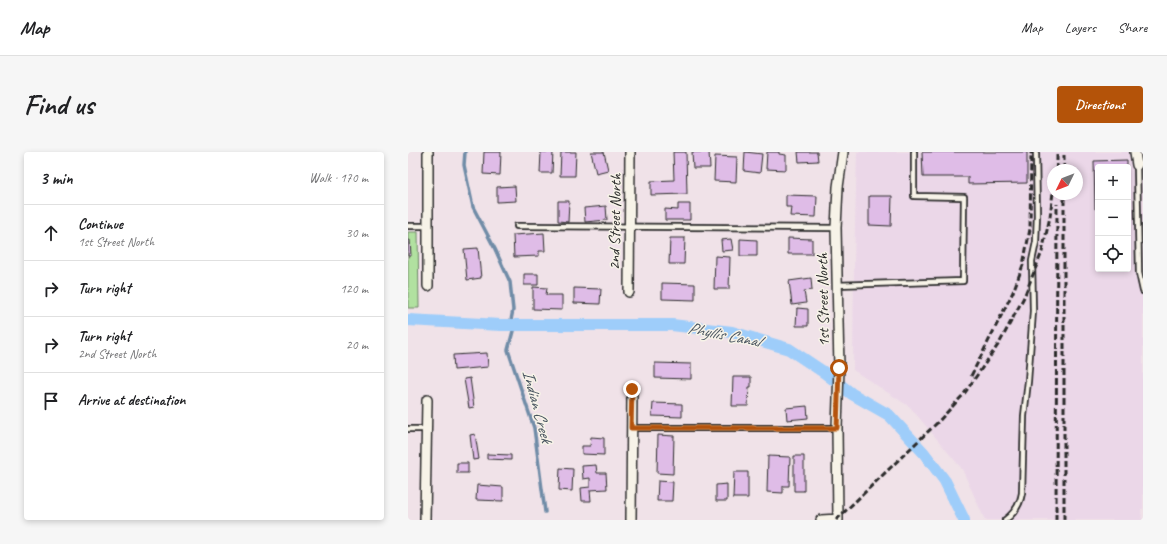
<!DOCTYPE html>
<html lang="en">
<head>
<meta charset="utf-8">
<style>
  body { margin:0; font-family:Caveat,sans-serif; background:#f6f6f6; color:#202124 }
  .controls { position:absolute; right:12px; top:12px; display:grid; overflow:hidden; border-radius:4px; box-shadow:0 2px 6px #0003 }
  .controls button { width:36px; height:36px; display:grid; place-items:center; padding:0; border:0; border-bottom:1px solid #e0e0e0; background:#fff; color:#202124; font:20px sans-serif }
  .compass { position:absolute; left:639px; top:12px; width:36px; height:36px; border-radius:50%; background:#fff; box-shadow:0 2px 6px #0003; rotate:227deg }
  .stop { position:absolute; width:12px; height:12px; margin:-9px; border:3px solid #b45309; border-radius:50%; background:#fff }
  .stop.end { background:#b45309; border-color:#fff; box-shadow:0 1px 4px #0008 }
  .list { margin:0; padding:0; list-style:none }
  h2 { display:flex; justify-content:space-between; align-items:center; height:52px; margin:0; padding:0 16px; font-size:17px }
  h2 small { font-size:13px; font-weight:400; color:#757577 }
  .list li { display:grid; grid-template-columns:26px 1fr auto; gap:12px; align-items:center; box-sizing:border-box; height:56px; padding:0 16px; border-top:1px solid #e0e0e0 }
  .list b { display:block; font-size:15px; white-space:nowrap }
  .list p { margin:0; font-size:13px; white-space:nowrap; color:#757577 }
  .list em { font-size:13px; font-style:normal; color:#757577 }
  .icon { flex:none; width:22px; height:22px; fill:none; stroke:currentColor; stroke-width:2; stroke-linecap:round; stroke-linejoin:round }
  .map { position:relative; flex:none; width:735px; height:368px; overflow:hidden; border-radius:4px }
  header { display:flex; align-items:center; gap:24px; box-sizing:border-box; height:56px; padding:0 20px; background:#fff; border-bottom:1px solid #e0e0e0 }
  header strong { font-size:19px }
  nav { display:flex; gap:22px; margin-inline-start:auto; font-size:14px }
  .intro { display:flex; align-items:center; justify-content:space-between; box-sizing:border-box; height:96px; padding:0 24px }
  h1 { margin:0; font-size:28px }
  .button { padding:10px 18px; border-radius:4px; background:#b45309; color:#fff; font-size:14px; font-weight:700 }
  main { display:flex; gap:24px; padding:0 24px }
  aside { flex:1; background:#fff; border-radius:4px; box-shadow:0 2px 6px #0003 }
  .map>svg:first-child { display:block }
</style>
</head>
<body>
<header>
<strong>Map</strong>
<nav><a>Map</a><a>Layers</a><a>Share</a></nav>
</header>
<div class="intro"><h1>Find us</h1><a class="button">Directions</a></div>
<main>
<aside>
<h2>3 min<small>Walk · 170 m</small></h2>
<ul class="list">
<li><svg class="icon" aria-label="ahead" viewBox="0 0 24 24"><path d="M12 20V5M6 11l6-6 6 6"/></svg><div><b>Continue</b><p>1st Street North</p></div><em>30 m</em></li>
<li><svg class="icon" aria-label="right" viewBox="0 0 24 24"><path d="M7 20v-9h11M14 6l5 5-5 5"/></svg><div><b>Turn right</b></div><em>120 m</em></li>
<li><svg class="icon" aria-label="right" viewBox="0 0 24 24"><path d="M7 20v-9h11M14 6l5 5-5 5"/></svg><div><b>Turn right</b><p>2nd Street North</p></div><em>20 m</em></li>
<li><svg class="icon" aria-label="arrive" viewBox="0 0 24 24"><path d="M6 21V4h12l-3 4 3 4H6"/></svg><div><b>Arrive at destination</b></div></li>
</ul>
</aside>
<div class="map">
<svg width="735" height="368" viewBox="0 0 735 368">
  <rect width="100%" height="100%" fill="#f0e2e8"/>
  <filter id="ink" filterUnits="userSpaceOnUse"><feTurbulence type="fractalNoise" baseFrequency=".025" numOctaves="2"/><feDisplacementMap in="SourceGraphic" scale="8" xChannelSelector="R" yChannelSelector="G"/><feConvolveMatrix kernelMatrix="1 2 1 2 8 2 1 2 1" color-interpolation-filters="sRGB"/></filter>
  <g filter="url(#ink)">
    <!-- built -->
    <path fill="#ebd7e8" fill-rule="evenodd" d="M449,0H735V357H733L734,368H577L554,317L502,255L445,218L446,111ZM690,15H720V117H690ZM645,18H669V42H645Z"/>
    <!-- green -->
    <path fill="#b1e1a0" stroke="#6e8666" d="M0,80H10L11,156H0Z"/>
    <g fill="none" stroke-linecap="round" stroke-linejoin="round">
      <!-- stream -->
      <path stroke="#708ca7" stroke-width="3.5" d="M57,0L56,13L65,55L87,97L102,130L105,158L103,168
        M105,179L100,198L126,276L137,360"/>
      <!-- canal -->
      <path stroke="#9ecdfa" stroke-width="12" d="M0,168L93,173H264L324,180L381,197L417,221L444,242L481,263L516,301L537,329L556,368"/>
    </g>
    <!-- building -->
    <path fill="#dfbce7" stroke="#2b2b2b" d="M76,0H93L92,23L75,22Z
      M133,0H145L144,21H132Z
      M153,0H168L167,24H152Z
      M183,0H196L200,18L188,21Z
      M265,0H278L279,42L243,43V29L266,28Z
      M284,0H301L302,16H285Z
      M337,0L354,2L352,21L336,19Z
      M359,0H371V2L378,3V18L358,17Z
      M390,0H409L410,9L391,10Z
      M514,0H619V31L560,32V25H515Z
      M307,4L329,5L328,30L306,29Z
      M719,8V15H690V57H687L686,9Z
      M107,34L108,49L89,50V35Z
      M378,43L409,44L408,65L382,64L383,55H378Z
      M461,44H484L483,74L461,73Z
      M150,49H161L160,70L150,69Z
      M270,52H282V68H257V57L270,58Z
      M198,54L199,68L177,70L176,56Z
      M136,81L137,99H131V104L106,105L105,83Z
      M262,86H277L276,112H261Z
      M380,86L404,87V102H380Z
      M323,87L325,98L314,99L313,88Z
      M332,87L349,88V104H332Z
      M0,88H2L3,104H0Z
      M70,96L73,126L59,128L56,97Z
      M307,104L322,105L321,137H306Z
      M116,122H130V133H116Z
      M403,126L404,138L396,139L398,151L384,153L381,129Z
      M254,131L287,132V148L254,147Z
      M125,135L139,136L138,143H154V158L125,157Z
      M166,136L193,137L192,152L166,151Z
      M389,156L400,157V174H388Z
      M79,201L80,215L46,218L45,203Z
      M247,211L283,212V227L247,226Z
      M325,225H343V235H341L340,254H324Z
      M62,226L66,255L61,256L56,227Z
      M245,251L274,252V265L244,264Z
      M399,254L400,266L379,268L378,256Z
      M67,282L71,307L65,308L62,283Z
      M250,283L266,284L265,322L249,321Z
      M183,285L196,286V303L174,302V294H182Z
      M79,302L103,303V308L79,307Z
      M360,304L382,305L381,334H375V341L359,340Z
      M386,304H396V339H386Z
      M49,311H60V321H49Z
      M188,313L189,321H198L199,337L182,338L183,349H174L173,336L182,335V326L175,327L174,314Z
      M152,316L165,317L164,339L151,338Z
      M326,320H340V346H325Z
      M250,329L265,330L264,349H249Z
      M319,332V349H308V333Z
      M69,333L95,335V349L68,348Z"/>
    <g fill="none" stroke-linecap="round" stroke-linejoin="round">
      <defs>
        <path id="service" d="M729,13L731,121L735,139
          M0,74H20
          M109,74L428,76
          M428,133L555,129L556,45L506,44V0
          M223,276H429
          M0,277H18
          M597,368C607,361 612,353 614,341L616,264L620,229L625,159L624,109L628,90L629,63L628,0"/>
        <path id="minor" d="M20,0V134
          M727,0L729,13
          M221,140L222,0
          M17,368L19,248
          M223,368L224,237
          M413,368L430,367
          M430,368L429,276L431,216L428,76L430,35L435,0"/>
      </defs>
      <!-- service casing -->
      <use href="#service" stroke="#2b2b2b" stroke-width="8"/>
      <!-- minor casing -->
      <use href="#minor" stroke="#2b2b2b" stroke-width="12"/>
      <!-- service -->
      <use href="#service" stroke="#f7f3e8" stroke-width="4.5"/>
      <!-- minor -->
      <use href="#minor" stroke="#f7f3e8" stroke-width="9"/>
      <!-- rail -->
      <path stroke="#2b2b2b" stroke-width="3" stroke-dasharray="6 3" stroke-linecap="butt" d="M649,18V0
        M656,18V0
        M563,224L605,140L615,113L622,77L623,0
        M428,368L530,270L556,242L592,190L616,145L634,100L642,65L645,40
        M648,368L649,52
        M656,368V42"/>
    </g>
  </g>
  <g fill="none" stroke-linecap="round" stroke-linejoin="round" filter="url(#ink)">
    <!-- route -->
    <path stroke="#b45309" stroke-width="5" d="M224,237L223,276H429L431,216"/>
  </g>
  <g text-anchor="middle" stroke-width="3" stroke-linejoin="round" paint-order="stroke">
    <!-- street labels -->
    <g font-size="16" fill="#2b2b2b" stroke="#f7f3e8">
      <text transform="translate(206 70) rotate(-89)" y="6">2nd Street North</text>
      <text transform="translate(414 148) rotate(-91)" y="6">1st Street North</text>
    </g>
    <!-- water labels -->
    <g font-size="17" font-style="italic" fill="#48545f" stroke="#f7f3e8">
      <text transform="translate(316 182) rotate(11)" y="6">Phyllis Canal</text>
      <text transform="translate(130 254) rotate(75)" y="6">Indian Creek</text>
    </g>
  </g>
</svg>
<div class="controls">
<button>+</button>
<button>−</button>
<button><svg class="icon" aria-label="locate" viewBox="0 0 24 24"><circle cx="12" cy="12" r="6"/><path d="M12 2v4M12 18v4M2 12h4M18 12h4"/></svg></button>
</div>
<svg class="compass" viewBox="-18 -18 36 36"><path d="M0-13l5 13h-10z" fill="#e53935"/><path d="M0 13l5-13h-10z" fill="#757577"/></svg>
<div class="stop" style="left:431px;top:216px"></div>
<div class="stop end" style="left:224px;top:237px"></div>
</div>
</main>
</body>
</html>
